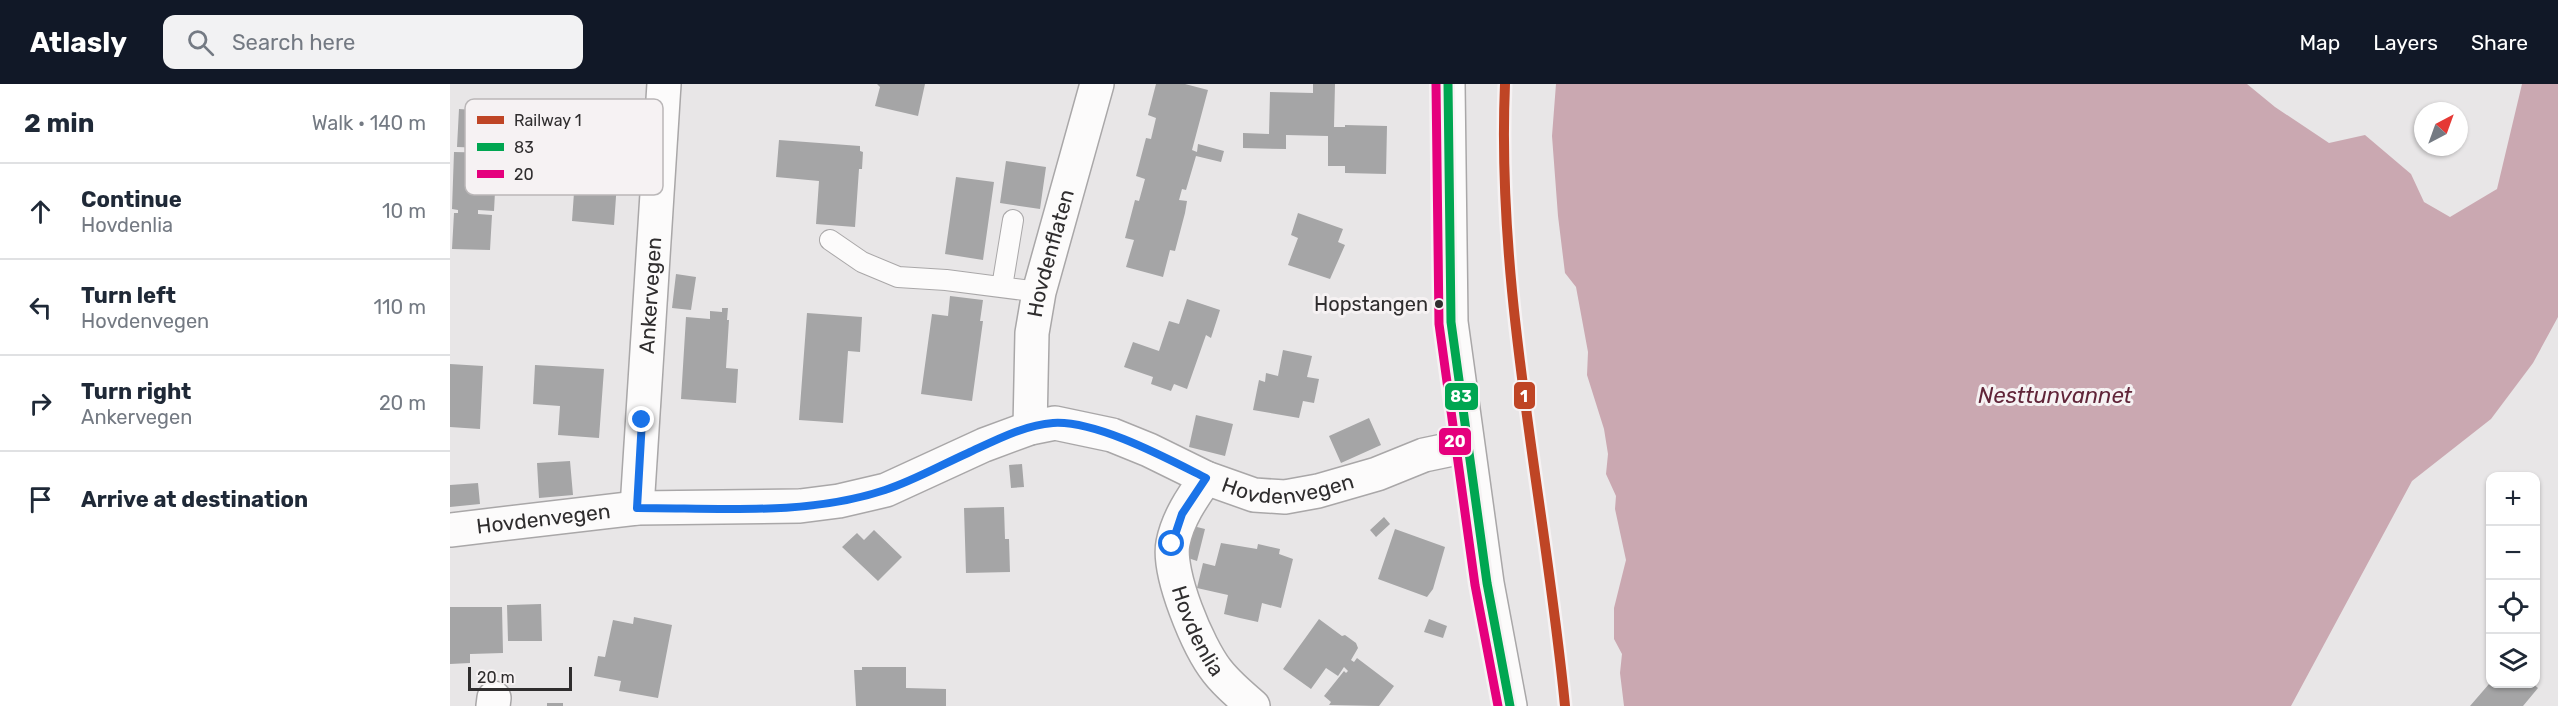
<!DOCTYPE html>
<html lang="en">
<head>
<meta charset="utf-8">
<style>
  body { margin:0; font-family:Rubik,sans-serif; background:#f2f2f3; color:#1f2937 }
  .controls { position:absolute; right:18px; bottom:18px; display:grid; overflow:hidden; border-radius:12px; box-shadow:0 2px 4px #0004 }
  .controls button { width:54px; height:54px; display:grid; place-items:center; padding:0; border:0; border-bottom:2px solid #e0e1e3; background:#fff; color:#1f2937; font:30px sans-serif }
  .compass { position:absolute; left:1964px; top:18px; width:54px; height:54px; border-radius:50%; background:#fff; box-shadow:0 2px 4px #0004; rotate:41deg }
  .scale { position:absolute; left:18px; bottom:15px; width:104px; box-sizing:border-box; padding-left:6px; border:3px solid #2f2d2e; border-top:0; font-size:16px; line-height:21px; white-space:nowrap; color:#2f2d2e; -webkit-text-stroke:4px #f6f2f3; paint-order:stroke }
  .stop { position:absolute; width:18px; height:18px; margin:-14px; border:4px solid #1a73e8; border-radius:50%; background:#fff }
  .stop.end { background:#1a73e8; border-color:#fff; box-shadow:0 2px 6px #0008 }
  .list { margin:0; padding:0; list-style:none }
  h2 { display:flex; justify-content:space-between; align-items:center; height:78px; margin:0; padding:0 24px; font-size:26px }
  h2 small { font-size:20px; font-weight:400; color:#747a83 }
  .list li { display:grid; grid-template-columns:39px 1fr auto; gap:18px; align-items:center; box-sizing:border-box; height:96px; padding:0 24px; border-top:2px solid #e0e1e3 }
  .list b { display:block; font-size:22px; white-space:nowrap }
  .list p { margin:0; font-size:20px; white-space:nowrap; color:#747a83 }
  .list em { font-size:20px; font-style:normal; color:#747a83 }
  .icon { flex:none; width:33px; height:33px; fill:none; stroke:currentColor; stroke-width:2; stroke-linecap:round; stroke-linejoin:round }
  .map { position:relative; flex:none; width:2108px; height:622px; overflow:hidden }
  header { display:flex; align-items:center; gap:36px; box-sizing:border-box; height:84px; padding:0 30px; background:#111827; color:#fff }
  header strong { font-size:28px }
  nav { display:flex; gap:33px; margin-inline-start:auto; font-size:21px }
  .search { width:420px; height:54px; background:#f2f2f3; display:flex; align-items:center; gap:15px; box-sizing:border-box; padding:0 21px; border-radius:12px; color:#747a83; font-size:22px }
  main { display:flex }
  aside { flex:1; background:#fff }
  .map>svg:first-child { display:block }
</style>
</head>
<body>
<header>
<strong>Atlasly</strong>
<div class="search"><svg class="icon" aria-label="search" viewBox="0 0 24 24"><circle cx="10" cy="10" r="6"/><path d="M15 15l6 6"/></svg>Search here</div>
<nav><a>Map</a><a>Layers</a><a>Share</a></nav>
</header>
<main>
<aside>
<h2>2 min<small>Walk · 140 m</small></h2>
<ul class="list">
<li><svg class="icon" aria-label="ahead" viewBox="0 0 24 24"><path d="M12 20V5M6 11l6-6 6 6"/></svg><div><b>Continue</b><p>Hovdenlia</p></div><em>10 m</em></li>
<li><svg class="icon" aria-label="left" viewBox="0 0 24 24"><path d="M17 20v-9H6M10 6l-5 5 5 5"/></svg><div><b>Turn left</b><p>Hovdenvegen</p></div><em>110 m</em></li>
<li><svg class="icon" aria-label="right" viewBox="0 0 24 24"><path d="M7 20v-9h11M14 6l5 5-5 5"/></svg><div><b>Turn right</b><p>Ankervegen</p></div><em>20 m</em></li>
<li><svg class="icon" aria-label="arrive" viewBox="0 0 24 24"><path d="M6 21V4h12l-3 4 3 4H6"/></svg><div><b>Arrive at destination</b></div></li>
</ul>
</aside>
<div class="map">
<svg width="2108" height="622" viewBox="0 0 2108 622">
  <rect width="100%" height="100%" fill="#e8e6e7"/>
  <!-- water -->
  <path fill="#caa8b1" d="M1106,0H1797L1825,23L1879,59L1915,51L1961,90L1974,118L2000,133L2047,105L2072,0H2108V233L2083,279L2041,335L1962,397L1841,622H1174L1170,589L1172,570L1164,555V524L1176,476L1165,425L1166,412L1156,390L1158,370L1154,345L1137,291L1138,268L1126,203L1115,189L1108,132L1102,52Z"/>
  <!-- building -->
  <path fill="#a5a5a6" d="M427,0H475L468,32L425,22L430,3Z
    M706,0H735L758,6L742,66L747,68L748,60L774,67L771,78L746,72L736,106L732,105L729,116L737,117L735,129L725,167L720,166L713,193L676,183L684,156L675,154L685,116L689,117L695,95L686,92L696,54L701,55L706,34L698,31Z
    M863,0H885L884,43H895V41L937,42L936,90L895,89V82H878V52L836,51V65L793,64V49L819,50L820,8L863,9Z
    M9,25L38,27L36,64L7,63Z
    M329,56L410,62V67L413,68L412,85H409L405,143L366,140L369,97L326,93Z
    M4,68L47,69L44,127L28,126V130L42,131L40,166L2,165L4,129H8V126L2,125Z
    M556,77L596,83L590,125L550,119Z
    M126,80L168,84L164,141L122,137Z
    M506,93L544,98L533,176L495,170Z
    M848,129L893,145L888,158L895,161L880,195L838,181L848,154L841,151Z
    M226,190L246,193L241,226L222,224Z
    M500,212L533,216L530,237H533L522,317L471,310L482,230L498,232Z
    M737,215L770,226L761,254L756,251L737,305L724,300L721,307L701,300L703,293L674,283L683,258L709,267L719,237L729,240Z
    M272,224H278L277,236H279L276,284L288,285L286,319L231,315L236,233L260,235V227L272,228Z
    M357,229L412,233L410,268L398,267L393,339L349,336Z
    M833,266L862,272L857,293L869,295L864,319L853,317L849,334L803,326L809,296L815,298L816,289L828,292Z
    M0,280L33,282L30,345L0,343Z
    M85,281L154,285L149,354L108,351L110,322L83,320Z
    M746,331L783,340L775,372L739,363Z
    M919,334L931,361L891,379L879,352Z
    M120,377L123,411L89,414L87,379Z
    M572,380L574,403L561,404L559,381Z
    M28,399L30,420L0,423V401Z
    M554,423L555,455H559L560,488L516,489L514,424Z
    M934,433L940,440L926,453L920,446Z
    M743,442L755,445L747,477L735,473Z
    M945,445L995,463L983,505L977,513L928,495Z
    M424,446L452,473L428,497L392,463L407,449L414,456Z
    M771,459L807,465L808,460L830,465L829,470L843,475L831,524L812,519L808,538L790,534L774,530L778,511L747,504L753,479L765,482Z
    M91,520L92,557H58L57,521Z
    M0,523H52L53,569L20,570V579L0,580Z
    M184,533L222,541L208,614L169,607L171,597L144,592L148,572L155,573L163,536L183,540Z
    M869,535L892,552L895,551L906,559L908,564L901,576L904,578L907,574L944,602L929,622L879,621L881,618L874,612L894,587L896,589L898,587L894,583L888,592L876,584L861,605L833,585Z
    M979,535L997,542L993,554L974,548Z
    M412,583H456V604L496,605V622H406L404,586H412Z
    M2039,600H2083L2088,604L2073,622H2020Z
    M97,619H113V622H97Z"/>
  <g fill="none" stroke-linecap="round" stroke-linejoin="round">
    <defs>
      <path id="service" d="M380,156L412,178L448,193L496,196L589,208
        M552,203L563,136"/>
      <g id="minor">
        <path id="s1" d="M580,344L582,249L589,208L647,0"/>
        <path id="s2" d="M756,394C742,414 728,434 723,459C717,489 748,563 767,587C777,600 790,611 803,622"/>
        <path id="s3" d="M187,424L214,0"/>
        <path id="s4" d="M0,446L187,424L350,422L389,417L436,406L534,361L580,344L605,339L662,351L699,366L756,394L804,411L835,413L868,407L927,390L974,371L1017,362"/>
        <path d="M43,622L44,614"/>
      </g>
      <path id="primary" d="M998,0L1001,238L1037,499L1060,622"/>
    </defs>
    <!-- service casing -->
    <use href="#service" stroke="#a9a7a8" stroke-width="22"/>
    <!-- minor casing -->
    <use href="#minor" stroke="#a9a7a8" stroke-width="36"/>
    <!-- primary casing -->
    <use href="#primary" stroke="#a9a7a8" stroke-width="36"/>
    <!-- service -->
    <use href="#service" stroke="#fcfbfb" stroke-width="20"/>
    <!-- minor -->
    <use href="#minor" stroke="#fcfbfb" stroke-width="33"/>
    <!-- primary -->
    <use href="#primary" stroke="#fcfbfb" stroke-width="33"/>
    <defs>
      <path id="bus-1" d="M998,0L1001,238L1037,499L1060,622"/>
      <path id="bus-2" d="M986,0L989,240L1025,501L1048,622"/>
    </defs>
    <!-- bus-1 casing -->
    <use href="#bus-1" stroke="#f6f2f3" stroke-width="14"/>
    <!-- bus-2 casing -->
    <use href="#bus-2" stroke="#f6f2f3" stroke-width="14"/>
    <!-- bus-1 -->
    <use href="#bus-1" stroke="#00a651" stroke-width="9"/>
    <!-- bus-2 -->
    <use href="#bus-2" stroke="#e5007d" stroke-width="9"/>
    <defs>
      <path id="rail-1" d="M1055,0C1046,208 1095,415 1115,622"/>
    </defs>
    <!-- rail-1 casing -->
    <use href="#rail-1" stroke="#f6f2f3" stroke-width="15"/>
    <!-- rail-1 -->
    <use href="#rail-1" stroke="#bf4525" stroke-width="10"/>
  </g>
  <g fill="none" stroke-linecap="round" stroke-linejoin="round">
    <!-- route -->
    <path stroke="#1a73e8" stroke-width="8" d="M192,336L187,424C269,424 357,432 435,406C463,397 491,381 518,369C544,357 574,341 603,339C646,336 718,375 756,394L732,430L722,460"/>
  </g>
  <!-- markers -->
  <circle fill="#2f2d2e" stroke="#f6f2f3" stroke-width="2" cx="989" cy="220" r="5"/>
  <g text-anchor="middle" stroke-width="6" stroke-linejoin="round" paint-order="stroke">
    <!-- bus labels -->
    <g font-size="20" fill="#2f2d2e" stroke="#f6f2f3" text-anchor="end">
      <text x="978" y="227">Hopstangen</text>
    </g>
    <!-- street labels -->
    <g font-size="21" fill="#2f2d2e" stroke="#f6f2f3">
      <text dy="7" stroke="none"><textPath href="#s1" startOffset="177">Hovdenflaten</textPath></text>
      <text dy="7" stroke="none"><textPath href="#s3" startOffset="213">Ankervegen</textPath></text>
      <text dy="7" stroke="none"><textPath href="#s4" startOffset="868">Hovdenvegen</textPath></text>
      <text dy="7" stroke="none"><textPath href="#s4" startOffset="94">Hovdenvegen</textPath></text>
      <text dy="7" stroke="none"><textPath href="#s2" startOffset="166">Hovdenlia</textPath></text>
    </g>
    <!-- water labels -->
    <g font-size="22" font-style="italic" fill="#602438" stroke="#f6f2f3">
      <text x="1605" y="319">Nesttunvannet</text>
    </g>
  </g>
  <!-- legend -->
  <rect x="15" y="15" width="198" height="96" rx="9" fill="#f6f2f3" stroke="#bab7b8" stroke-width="1.5"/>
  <rect x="27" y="32" width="27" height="8" fill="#bf4525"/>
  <rect x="27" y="59" width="27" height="8" fill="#00a651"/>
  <rect x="27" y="86" width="27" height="8" fill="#e5007d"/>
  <g font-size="16" fill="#2f2d2e">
    <text x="64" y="42">Railway 1</text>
    <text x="64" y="69">83</text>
    <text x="64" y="96">20</text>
  </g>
  <g stroke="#f6f2f3" stroke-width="2">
    <rect x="1063" y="297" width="23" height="29" rx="6" fill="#bf4525"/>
    <rect x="994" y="298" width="35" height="29" rx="6" fill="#00a651"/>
    <rect x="988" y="343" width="34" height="29" rx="6" fill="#e5007d"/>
  </g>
  <g font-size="16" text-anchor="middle" font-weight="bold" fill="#fff">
    <text x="1074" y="318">1</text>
    <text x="1011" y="318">83</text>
    <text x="1005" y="363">20</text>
  </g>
</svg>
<div class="controls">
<button>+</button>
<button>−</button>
<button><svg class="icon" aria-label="locate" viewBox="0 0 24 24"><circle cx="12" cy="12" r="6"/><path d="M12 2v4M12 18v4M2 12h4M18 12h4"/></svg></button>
<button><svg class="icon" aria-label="layers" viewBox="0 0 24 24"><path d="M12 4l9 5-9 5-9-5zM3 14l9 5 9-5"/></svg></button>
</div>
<svg class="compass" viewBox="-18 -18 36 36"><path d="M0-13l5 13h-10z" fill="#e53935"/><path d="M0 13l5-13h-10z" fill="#747a83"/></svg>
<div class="scale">20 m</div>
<div class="stop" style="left:722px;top:460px"></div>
<div class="stop end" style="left:192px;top:336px"></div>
</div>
</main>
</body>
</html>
